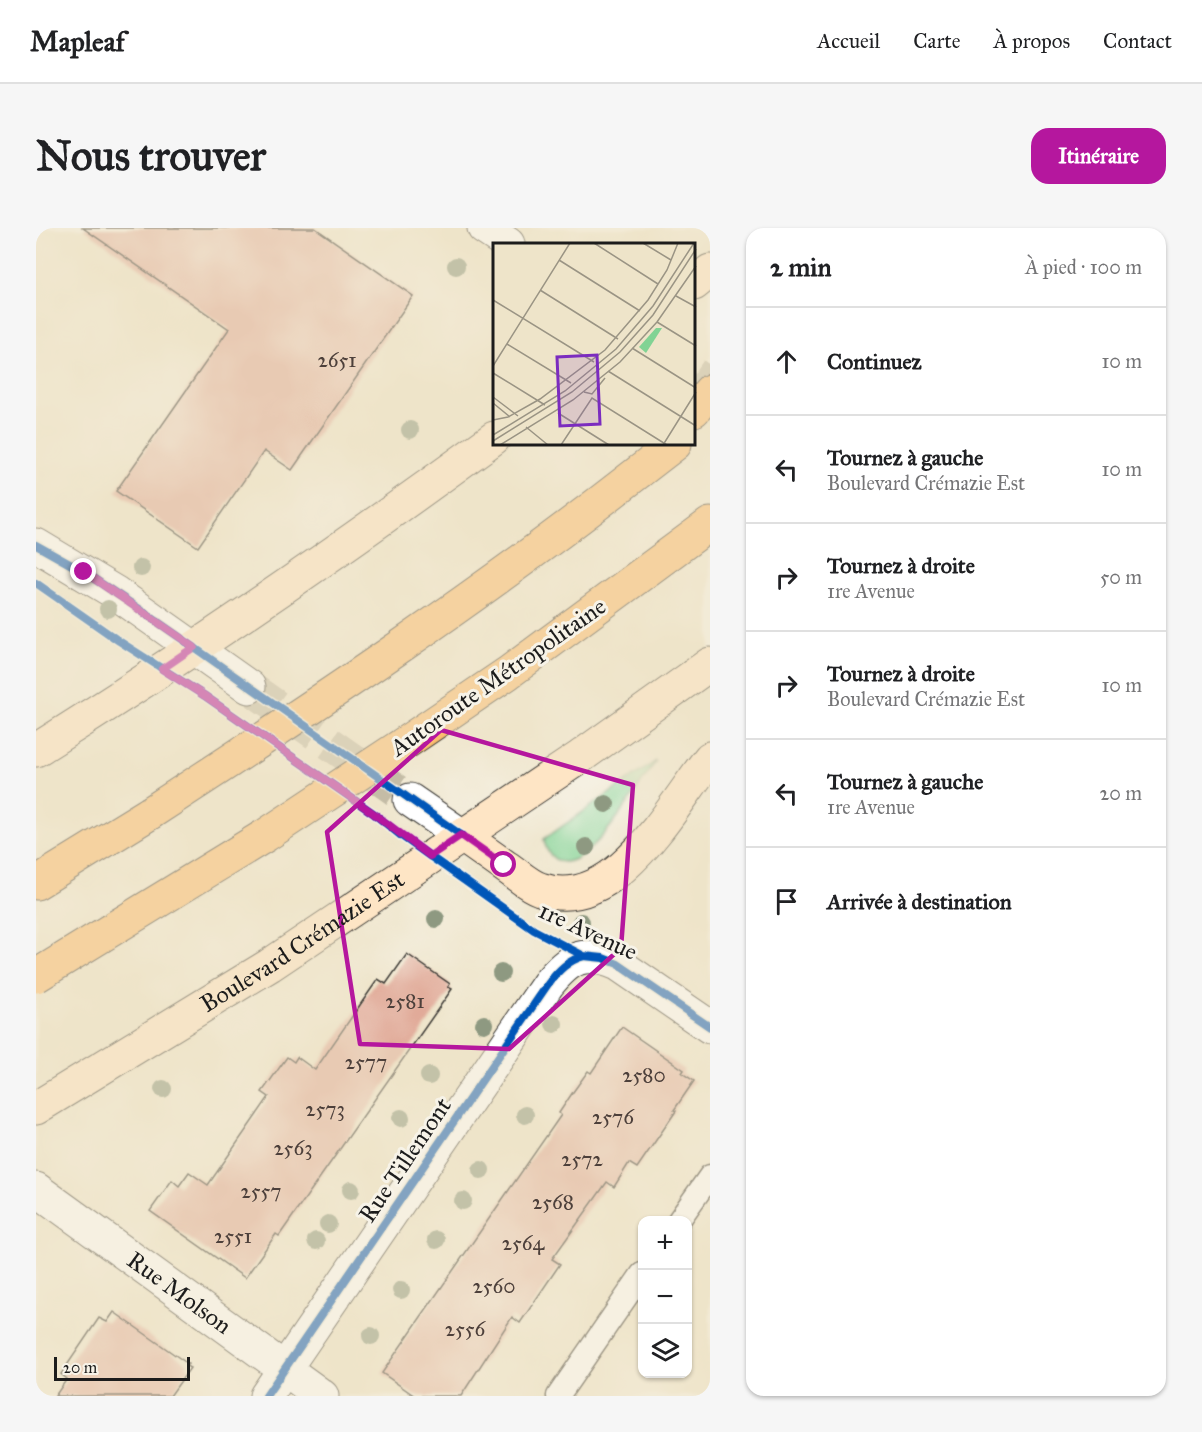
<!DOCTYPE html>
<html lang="fr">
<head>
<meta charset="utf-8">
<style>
  body { margin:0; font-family:"IM FELL Great Primer",serif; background:#f6f6f6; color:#202124 }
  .controls { position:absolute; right:18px; bottom:18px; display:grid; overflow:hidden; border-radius:12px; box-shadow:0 2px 4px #0004 }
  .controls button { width:54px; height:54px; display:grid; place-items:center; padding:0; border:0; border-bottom:2px solid #e0e0e0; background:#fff; color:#202124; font:30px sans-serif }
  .scale { position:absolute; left:18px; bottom:15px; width:136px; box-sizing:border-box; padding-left:6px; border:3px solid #1c1c1c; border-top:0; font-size:16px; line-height:21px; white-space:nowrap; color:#1c1c1c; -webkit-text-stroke:4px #f7f3e8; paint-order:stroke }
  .stop { position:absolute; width:18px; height:18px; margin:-14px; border:4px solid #b5179e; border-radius:50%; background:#fff }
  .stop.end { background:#b5179e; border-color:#fff; box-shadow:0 2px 6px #0008 }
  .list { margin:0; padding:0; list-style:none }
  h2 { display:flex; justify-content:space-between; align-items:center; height:78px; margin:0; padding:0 24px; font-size:26px }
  h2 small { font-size:20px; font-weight:400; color:#757577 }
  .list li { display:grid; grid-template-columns:39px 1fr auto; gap:18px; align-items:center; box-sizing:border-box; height:108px; padding:0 24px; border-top:2px solid #e0e0e0 }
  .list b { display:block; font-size:22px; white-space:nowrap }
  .list p { margin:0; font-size:20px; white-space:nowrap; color:#757577 }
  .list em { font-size:20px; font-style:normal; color:#757577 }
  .icon { flex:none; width:33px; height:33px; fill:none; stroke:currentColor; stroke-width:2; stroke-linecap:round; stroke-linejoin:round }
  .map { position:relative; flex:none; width:674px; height:1168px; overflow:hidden; border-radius:18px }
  header { display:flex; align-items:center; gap:36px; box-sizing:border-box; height:84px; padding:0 30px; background:#fff; border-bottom:2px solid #e0e0e0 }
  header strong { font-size:28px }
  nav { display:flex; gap:33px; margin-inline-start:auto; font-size:21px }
  .intro { display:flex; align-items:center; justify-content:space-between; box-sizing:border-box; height:144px; padding:0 36px }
  h1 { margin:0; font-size:42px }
  .button { padding:15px 27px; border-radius:18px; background:#b5179e; color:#fff; font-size:21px; font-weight:700 }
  main { display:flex; gap:36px; padding:0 36px }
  aside { flex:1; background:#fff; border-radius:18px; box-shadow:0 2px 4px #0004 }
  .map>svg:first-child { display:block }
</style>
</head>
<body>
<header>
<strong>Mapleaf</strong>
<nav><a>Accueil</a><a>Carte</a><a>À propos</a><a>Contact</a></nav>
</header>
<div class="intro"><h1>Nous trouver</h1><a class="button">Itinéraire</a></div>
<main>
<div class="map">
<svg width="674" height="1168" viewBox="0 0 674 1168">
  <rect width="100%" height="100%" fill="#f7f3e8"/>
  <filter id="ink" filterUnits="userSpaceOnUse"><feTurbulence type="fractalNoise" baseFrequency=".0167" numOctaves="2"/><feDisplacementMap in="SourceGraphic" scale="12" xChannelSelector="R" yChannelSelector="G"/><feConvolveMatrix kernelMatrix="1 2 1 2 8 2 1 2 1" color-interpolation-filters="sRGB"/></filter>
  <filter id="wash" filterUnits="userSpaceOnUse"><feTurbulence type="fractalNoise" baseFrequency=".008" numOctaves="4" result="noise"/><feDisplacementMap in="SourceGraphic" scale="24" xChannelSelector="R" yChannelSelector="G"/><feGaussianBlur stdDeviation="1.35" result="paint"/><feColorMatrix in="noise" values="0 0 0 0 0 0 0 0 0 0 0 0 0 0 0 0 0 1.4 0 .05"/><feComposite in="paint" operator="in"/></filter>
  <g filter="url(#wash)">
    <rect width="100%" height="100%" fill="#eee4c9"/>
    <!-- green -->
    <path fill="#81d394" stroke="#4e7858" stroke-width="1.5" d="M620,533C605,554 549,652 519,631C512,626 509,619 508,611Z"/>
    <g id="blocks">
      <!-- building -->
      <path fill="#e1aa99" d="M47,0H279L377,68L256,242L228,223L162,319L80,263L193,101Z
        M371,726L414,756L412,759L416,761L243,1008L240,1006L209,1050L114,983L136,952L143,958L153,944L172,957L233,869L226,864L251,829L258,834L261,829L279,842L342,751L350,756Z
        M586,799L648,842L646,845L658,853L638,882L640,883L601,940L593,935L578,959L571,954L516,1031L524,1036L484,1095L476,1089L425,1168H379L346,1145L525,887L523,885L537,864L552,843L555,845Z
        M78,1084L152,1136L150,1138L154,1140L134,1168H19L31,1151L25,1146L63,1090L71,1094Z"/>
    </g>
  </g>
  <g filter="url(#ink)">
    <use href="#blocks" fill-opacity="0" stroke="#3c3a36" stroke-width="1.5"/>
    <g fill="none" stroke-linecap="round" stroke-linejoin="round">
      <!-- minor-tunnel -->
      <path stroke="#c4bca6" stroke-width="33" stroke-dasharray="33 16" stroke-linecap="butt" d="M658,146L674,157
        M213,459L374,572"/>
      <defs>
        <path id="service" d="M643,992L674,948
          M522,1168L606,1046"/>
        <g id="minor">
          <path d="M448,0L472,16"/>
          <path d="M0,317L80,365L213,459"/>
          <path d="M374,572L425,607"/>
          <path id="s1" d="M0,961L286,1168"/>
          <path d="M230,1168L512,756C535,728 548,722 582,736L674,799"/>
        </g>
        <g id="secondary">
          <path d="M658,56L674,43"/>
          <path d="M0,522C157,424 309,319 458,210"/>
          <path d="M425,607C440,618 455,628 470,639C481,646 492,657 504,661C579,688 636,577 674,530"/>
          <path id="s2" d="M0,880L234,737L544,529L674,436"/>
        </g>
        <path id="motorway" d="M658,182L674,163
          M604,243L639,216
          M366,517L472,445L674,296
          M0,655L114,585"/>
      </defs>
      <!-- service casing -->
      <use href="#service" stroke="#3c3a36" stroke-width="25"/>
      <!-- minor casing -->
      <use href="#minor" stroke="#3c3a36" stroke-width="35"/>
      <!-- secondary casing -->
      <use href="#secondary" stroke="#3c3a36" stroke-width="35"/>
      <!-- motorway casing -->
      <use href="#motorway" stroke="#3c3a36" stroke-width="35"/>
      <!-- service -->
      <use href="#service" stroke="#fff" stroke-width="22"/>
      <!-- minor -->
      <use href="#minor" stroke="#fff" stroke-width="33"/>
      <!-- secondary -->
      <use href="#secondary" stroke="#fee5c5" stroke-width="33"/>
      <!-- motorway -->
      <use href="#motorway" stroke="#fcbd6f" stroke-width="33"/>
      <defs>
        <path id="motorway-bridge" d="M114,585C282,476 447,366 604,243
          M0,748L230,607L366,517"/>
      </defs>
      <!-- motorway-bridge casing -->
      <use href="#motorway-bridge" stroke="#3c3a36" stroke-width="35" stroke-linecap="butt"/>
      <!-- motorway-bridge -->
      <use href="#motorway-bridge" stroke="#fcbd6f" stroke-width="33"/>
      <defs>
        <path id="cycleway" d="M0,317L48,344L102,380L425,607
          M0,355L83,413L169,468L337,585L364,607L498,702L548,728L567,730L582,736L674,799
          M230,1168L512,756C522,743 532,732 548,728"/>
      </defs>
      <!-- cycleway casing -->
      <use href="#cycleway" stroke="#f7f3e8" stroke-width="11"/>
      <!-- cycleway -->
      <use href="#cycleway" stroke="#0057b8" stroke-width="8"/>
    </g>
    <!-- trees -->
    <g fill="#8e9981">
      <circle cx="420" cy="38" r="9"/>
      <circle cx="374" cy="202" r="9"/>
      <circle cx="105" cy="340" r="9"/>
      <circle cx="72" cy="381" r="9"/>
      <circle cx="570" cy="576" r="9"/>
      <circle cx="550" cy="619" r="9"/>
      <circle cx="400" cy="691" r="9"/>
      <circle cx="545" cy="694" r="9"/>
      <circle cx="465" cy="745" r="9"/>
      <circle cx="448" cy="796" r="9"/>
      <circle cx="518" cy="796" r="9"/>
      <circle cx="393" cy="848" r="9"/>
      <circle cx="127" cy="861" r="9"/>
      <circle cx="489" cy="887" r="9"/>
      <circle cx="365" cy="890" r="9"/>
      <circle cx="445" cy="942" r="9"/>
      <circle cx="315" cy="962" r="9"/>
      <circle cx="427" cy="973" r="9"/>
      <circle cx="292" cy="996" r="9"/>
      <circle cx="400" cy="1012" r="9"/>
      <circle cx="280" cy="1013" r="9"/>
      <circle cx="365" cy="1062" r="9"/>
      <circle cx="335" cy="1108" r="9"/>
    </g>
  </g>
  <g fill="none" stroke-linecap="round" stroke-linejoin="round" filter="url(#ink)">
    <!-- route -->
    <path stroke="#b5179e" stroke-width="8" d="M48,344L158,419L126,441L169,468L337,585L394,628L425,607L468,637"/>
  </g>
  <!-- marked area -->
  <path d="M0 0H674V1168H0ZM405,502L597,557L585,720L473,821L324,816L291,604Z" fill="#eee4c9" fill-opacity=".55" fill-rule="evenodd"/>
  <path fill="none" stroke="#b5179e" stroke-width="4.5" stroke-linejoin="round" d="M405,502L597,557L585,720L473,821L324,816L291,604Z"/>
  <g text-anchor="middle" stroke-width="6" stroke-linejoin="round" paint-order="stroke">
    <!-- number labels -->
    <g font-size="21" fill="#4d403b">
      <text x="301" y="139">2651</text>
      <text x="369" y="780">2581</text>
      <text x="330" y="841">2577</text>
      <text x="608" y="854">2580</text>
      <text x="289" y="888">2573</text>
      <text x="577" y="896">2576</text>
      <text x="257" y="927">2563</text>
      <text x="546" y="938">2572</text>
      <text x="225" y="970">2557</text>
      <text x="517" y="981">2568</text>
      <text x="197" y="1015">2551</text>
      <text x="487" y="1022">2564</text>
      <text x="458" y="1065">2560</text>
      <text x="429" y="1108">2556</text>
    </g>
    <!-- street labels -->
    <g font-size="24" fill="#1c1c1c" stroke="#f7f3e8">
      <text transform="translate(462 449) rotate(-35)" y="8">Autoroute Métropolitaine</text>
      <text transform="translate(552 703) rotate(25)" y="8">1re Avenue</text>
      <text dy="8" stroke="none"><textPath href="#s2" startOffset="314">Boulevard Crémazie Est</textPath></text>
      <text transform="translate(369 932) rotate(-56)" y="8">Rue Tillemont</text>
      <text dy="8" stroke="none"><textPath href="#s1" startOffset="177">Rue Molson</textPath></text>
    </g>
  </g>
  <!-- overview -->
  <g transform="translate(457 15)">
    <rect width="202" height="202" fill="#eee4c9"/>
    <path d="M163,85H169L153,110L146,104Z" fill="#81d394"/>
    <path fill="none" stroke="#9a9484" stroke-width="1.5" d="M101,0L165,41M150,0L178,17M66,17L147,68M47,47L125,96M183,53L203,64M0,57L101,119M164,79L203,103M14,101L78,140M139,105L203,145M0,123L77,0M115,128L203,183M0,130L52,162M91,149L99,151L112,135M0,154L25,173M0,160L17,174M65,170L116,202M0,177L15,174L47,156L112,107L155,57L174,27L185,0M33,184L55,202M0,192L72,148L123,106L160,63L201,0M0,198L79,149L127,109L160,72L203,6M7,202L80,157L127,119L164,79L203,23M68,202L99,155L174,202M170,202L203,149"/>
    <path fill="#7b2cbf" fill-opacity="0.15" stroke="#7b2cbf" stroke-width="3" d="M104,112L107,181L67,183L64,114Z"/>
    <rect width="202" height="202" fill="none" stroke="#1c1c1c" stroke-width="3"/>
  </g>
</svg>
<div class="controls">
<button>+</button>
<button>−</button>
<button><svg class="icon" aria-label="layers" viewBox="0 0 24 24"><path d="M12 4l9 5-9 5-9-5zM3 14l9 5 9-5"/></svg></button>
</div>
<div class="scale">20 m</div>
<div class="stop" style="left:468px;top:637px"></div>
<div class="stop end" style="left:48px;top:344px"></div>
</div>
<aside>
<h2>2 min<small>À pied · 100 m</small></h2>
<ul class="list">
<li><svg class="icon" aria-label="ahead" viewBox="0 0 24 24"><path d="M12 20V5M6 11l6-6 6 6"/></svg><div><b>Continuez</b></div><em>10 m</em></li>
<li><svg class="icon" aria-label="left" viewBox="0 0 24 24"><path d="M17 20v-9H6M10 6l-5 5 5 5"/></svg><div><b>Tournez à gauche</b><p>Boulevard Crémazie Est</p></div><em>10 m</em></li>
<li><svg class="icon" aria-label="right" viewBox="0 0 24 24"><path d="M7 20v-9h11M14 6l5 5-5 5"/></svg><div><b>Tournez à droite</b><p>1re Avenue</p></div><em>50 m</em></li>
<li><svg class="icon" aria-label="right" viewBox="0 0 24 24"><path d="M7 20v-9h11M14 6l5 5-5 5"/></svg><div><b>Tournez à droite</b><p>Boulevard Crémazie Est</p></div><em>10 m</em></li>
<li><svg class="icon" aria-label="left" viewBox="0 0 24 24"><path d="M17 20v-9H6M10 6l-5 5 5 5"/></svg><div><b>Tournez à gauche</b><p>1re Avenue</p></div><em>20 m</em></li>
<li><svg class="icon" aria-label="arrive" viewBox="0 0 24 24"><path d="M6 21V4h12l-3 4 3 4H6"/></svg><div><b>Arrivée à destination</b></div></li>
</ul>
</aside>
</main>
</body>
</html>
